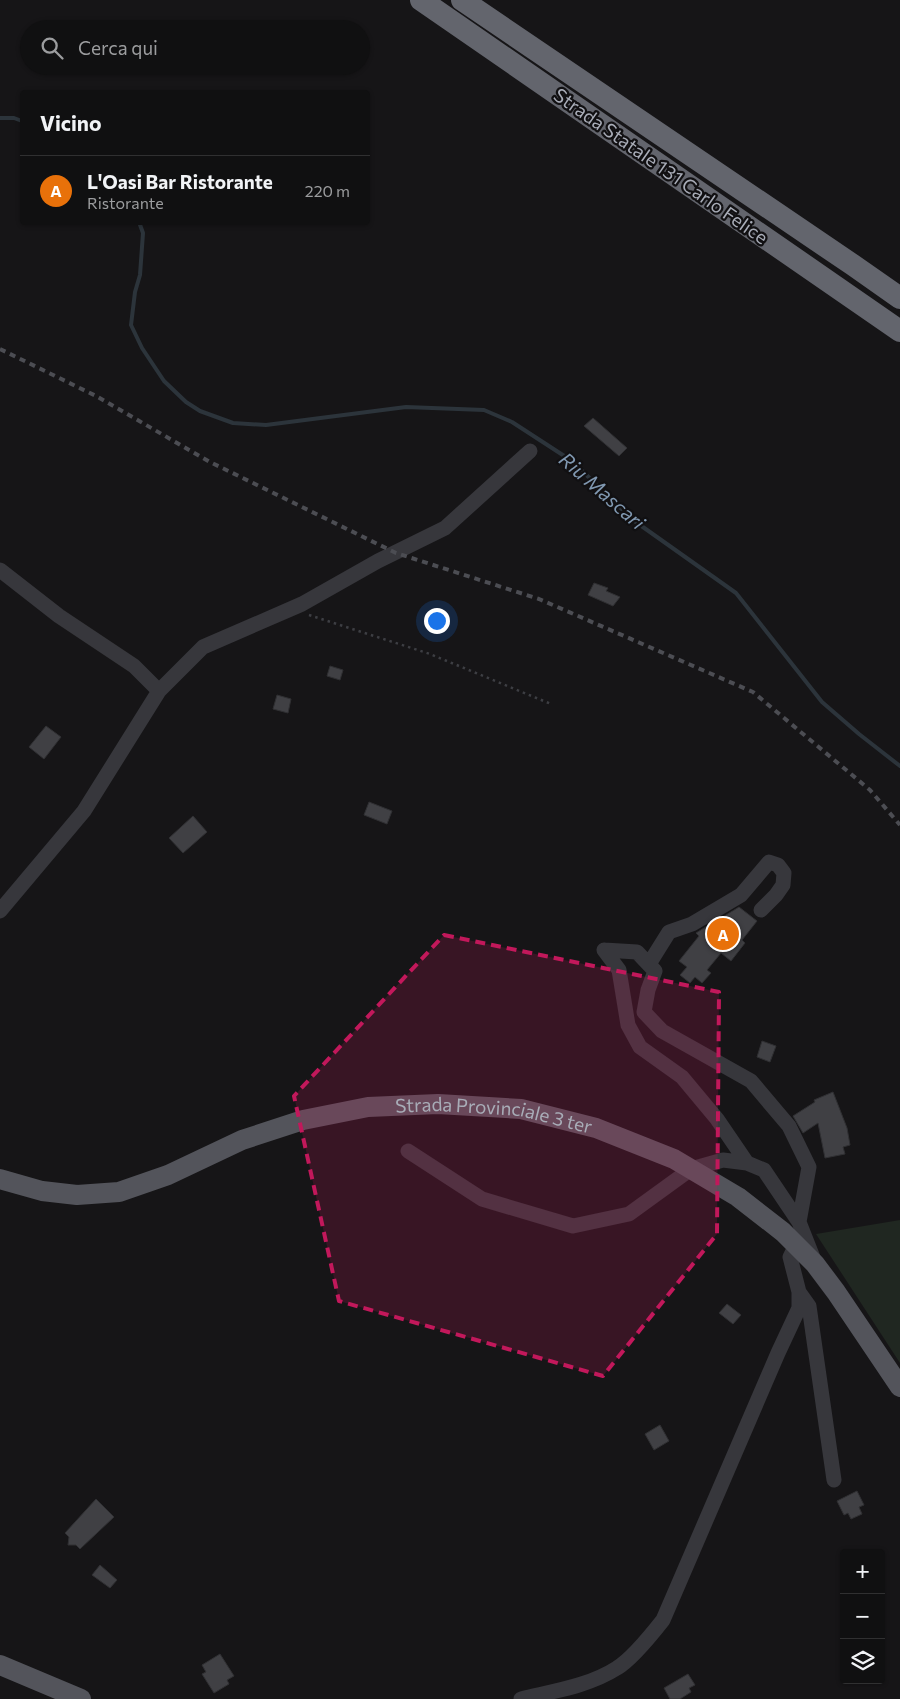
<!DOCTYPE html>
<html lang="it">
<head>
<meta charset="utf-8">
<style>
  body { margin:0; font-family:Commissioner,sans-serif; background:#19191a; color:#f1f3f6 }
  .controls { position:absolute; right:15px; bottom:15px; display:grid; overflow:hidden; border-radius:5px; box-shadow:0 1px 4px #0004 }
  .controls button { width:45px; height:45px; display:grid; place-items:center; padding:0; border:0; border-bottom:1px solid #303031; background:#101011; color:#f1f3f6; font:25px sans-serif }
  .you { position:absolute; left:436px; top:620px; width:18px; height:18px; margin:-12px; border:4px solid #fff; border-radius:50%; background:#1a73e8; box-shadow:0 0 0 8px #1a73e833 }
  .badge { display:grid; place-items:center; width:32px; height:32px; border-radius:50%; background:#0b8043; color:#fff; font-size:16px; font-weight:700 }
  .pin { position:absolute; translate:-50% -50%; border:2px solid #fff; box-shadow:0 1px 5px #0006 }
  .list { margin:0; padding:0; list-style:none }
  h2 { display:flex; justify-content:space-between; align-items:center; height:65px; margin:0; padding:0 20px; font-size:21px }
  h2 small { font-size:16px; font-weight:400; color:#9c9d9f }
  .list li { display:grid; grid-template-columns:32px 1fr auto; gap:15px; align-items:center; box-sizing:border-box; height:70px; padding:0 20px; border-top:1px solid #303031 }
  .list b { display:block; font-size:19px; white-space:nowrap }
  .list p { margin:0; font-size:16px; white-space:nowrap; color:#9c9d9f }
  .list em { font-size:16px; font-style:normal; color:#9c9d9f }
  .icon { flex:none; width:28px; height:28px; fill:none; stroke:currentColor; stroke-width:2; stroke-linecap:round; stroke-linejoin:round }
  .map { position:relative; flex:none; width:900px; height:1699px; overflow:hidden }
  .search { position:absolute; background:#101011; box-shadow:0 1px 4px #0004; left:20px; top:20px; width:350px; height:55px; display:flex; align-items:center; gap:12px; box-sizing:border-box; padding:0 18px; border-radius:28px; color:#9c9d9f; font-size:19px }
  .panel { position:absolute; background:#101011; box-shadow:0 1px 4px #0004; left:20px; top:90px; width:350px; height:135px; border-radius:5px }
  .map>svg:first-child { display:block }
</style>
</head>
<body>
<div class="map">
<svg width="900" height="1699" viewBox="0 0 900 1699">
  <rect width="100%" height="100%" fill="#161517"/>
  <!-- green -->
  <path fill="#202721" d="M900,1220V1363L816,1234Z"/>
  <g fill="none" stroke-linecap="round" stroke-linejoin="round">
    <!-- stream -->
    <path stroke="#2c343b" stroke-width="4" d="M0,118H14L22,121
      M139,222L143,233L140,275L135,292L131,325L142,348L164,381L186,402L200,411L233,423L266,425L406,407L484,410L512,422L572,461L633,520L736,593L822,702L859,734L900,766"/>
  </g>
  <!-- building -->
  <path fill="#404044" stroke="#303033" d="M593,418L627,448L619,456L584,426Z
    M594,583L608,588L606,591L620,597L613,606L588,595Z
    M330,666L343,670L340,680L327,676Z
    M277,695L291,699L288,713L273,709Z
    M46,726L61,737L44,759L29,747Z
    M369,802L392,811L387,824L364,815Z
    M193,816L207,832L183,853L169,838Z
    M739,907L757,921L742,940L745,943L731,961L721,953L707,970L711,973L702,983L695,977L690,983L680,975L687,967L679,961L699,936L696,933L709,925L712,927L718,920Z
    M762,1041L776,1046L770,1062L757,1057Z
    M833,1092L847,1128L850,1145L843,1147L845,1154L825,1158L818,1123L803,1133L793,1116L815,1102L814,1100Z
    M727,1304L741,1315L733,1324L719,1313Z
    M660,1425L669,1441L654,1450L645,1434Z
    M857,1491L864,1505L859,1507L862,1514L851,1519L848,1513L844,1515L837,1501Z
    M96,1499L114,1517L80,1549L76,1545H68L69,1537L65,1533Z
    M100,1565L117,1580L110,1588L92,1575Z
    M220,1654L234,1676L227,1680L229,1684L214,1693L202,1674L206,1672L202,1665Z
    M688,1674L695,1685L689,1688L691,1692L680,1699H670L664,1688Z"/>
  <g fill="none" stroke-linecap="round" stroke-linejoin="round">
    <!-- path -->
    <path stroke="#3d3e43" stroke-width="2.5" stroke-dasharray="2.5 4" stroke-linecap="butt" d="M309,615L430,654L551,704"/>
    <!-- minor -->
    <path stroke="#37373c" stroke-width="15" d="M0,570L59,616L134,666L159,691
      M0,911L84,811L159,691L203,647L302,604L378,561L445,528L530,451
      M604,950L637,952L655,971L648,990L644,1012L662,1031L751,1081L789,1126L809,1167L799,1222
      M604,950L619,970L628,1025L640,1047L682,1077L717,1119L747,1163
      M649,964L669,932L692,924L741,895L769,862L778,865L784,873L783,885L776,895L761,910
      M408,1151L482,1199L573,1226L629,1214L691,1169L723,1160L747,1163L764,1170L799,1222L814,1260
      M799,1292L809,1306L834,1480
      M521,1699C554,1691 589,1686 617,1668C632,1659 652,1634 663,1620L778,1353L799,1308V1292L790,1257L796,1245"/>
    <!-- major -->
    <g stroke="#53545b" stroke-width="20">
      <path id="s1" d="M0,1179L42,1191L77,1195L119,1192L168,1175L242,1140L303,1120L368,1107L438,1104L521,1109L596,1128L674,1159L738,1197L783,1232L815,1264L836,1292L900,1387"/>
      <path d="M0,1665L81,1699"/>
    </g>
    <!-- highway -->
    <path stroke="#63656d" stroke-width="22" d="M421,0L900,331
      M462,0L853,265L900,298"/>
    <!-- rail -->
    <path stroke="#4c4d53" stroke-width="4" stroke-dasharray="6 5" stroke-linecap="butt" d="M0,349L96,396L210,462L396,553L539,599L753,692L870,790L900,825"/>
  </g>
  <!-- marked area -->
  <path fill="#c2185b" fill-opacity="0.2" stroke="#c2185b" stroke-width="4" stroke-dasharray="10 6" stroke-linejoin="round" d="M444,935L719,992L717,1234L603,1376L339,1301L294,1096Z"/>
  <g text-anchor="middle" stroke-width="4.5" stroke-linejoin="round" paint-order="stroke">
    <!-- street labels -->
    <g font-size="19" fill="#a8acb7" stroke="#111012">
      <text transform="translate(661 166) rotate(35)" y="7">Strada Statale 131 Carlo Felice</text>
      <text dy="7" stroke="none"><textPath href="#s1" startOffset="512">Strada Provinciale 3 ter</textPath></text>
    </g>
    <!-- water labels -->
    <g font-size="20" font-style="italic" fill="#8098b1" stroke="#111012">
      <text transform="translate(602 491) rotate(41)" y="7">Riu Mascari</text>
    </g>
  </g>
</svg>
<div class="controls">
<button>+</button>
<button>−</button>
<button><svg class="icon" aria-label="layers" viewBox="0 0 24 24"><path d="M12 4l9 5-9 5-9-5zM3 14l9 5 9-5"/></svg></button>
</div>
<div class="you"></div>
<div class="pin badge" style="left:723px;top:934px;background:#e8710a">A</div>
<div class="search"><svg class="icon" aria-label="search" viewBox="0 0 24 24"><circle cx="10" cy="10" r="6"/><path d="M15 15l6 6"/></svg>Cerca qui</div>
<section class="panel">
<h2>Vicino<small></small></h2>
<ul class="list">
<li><span class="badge" style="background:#e8710a">A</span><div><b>L'Oasi Bar Ristorante</b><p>Ristorante</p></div><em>220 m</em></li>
</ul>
</section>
</div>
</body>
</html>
